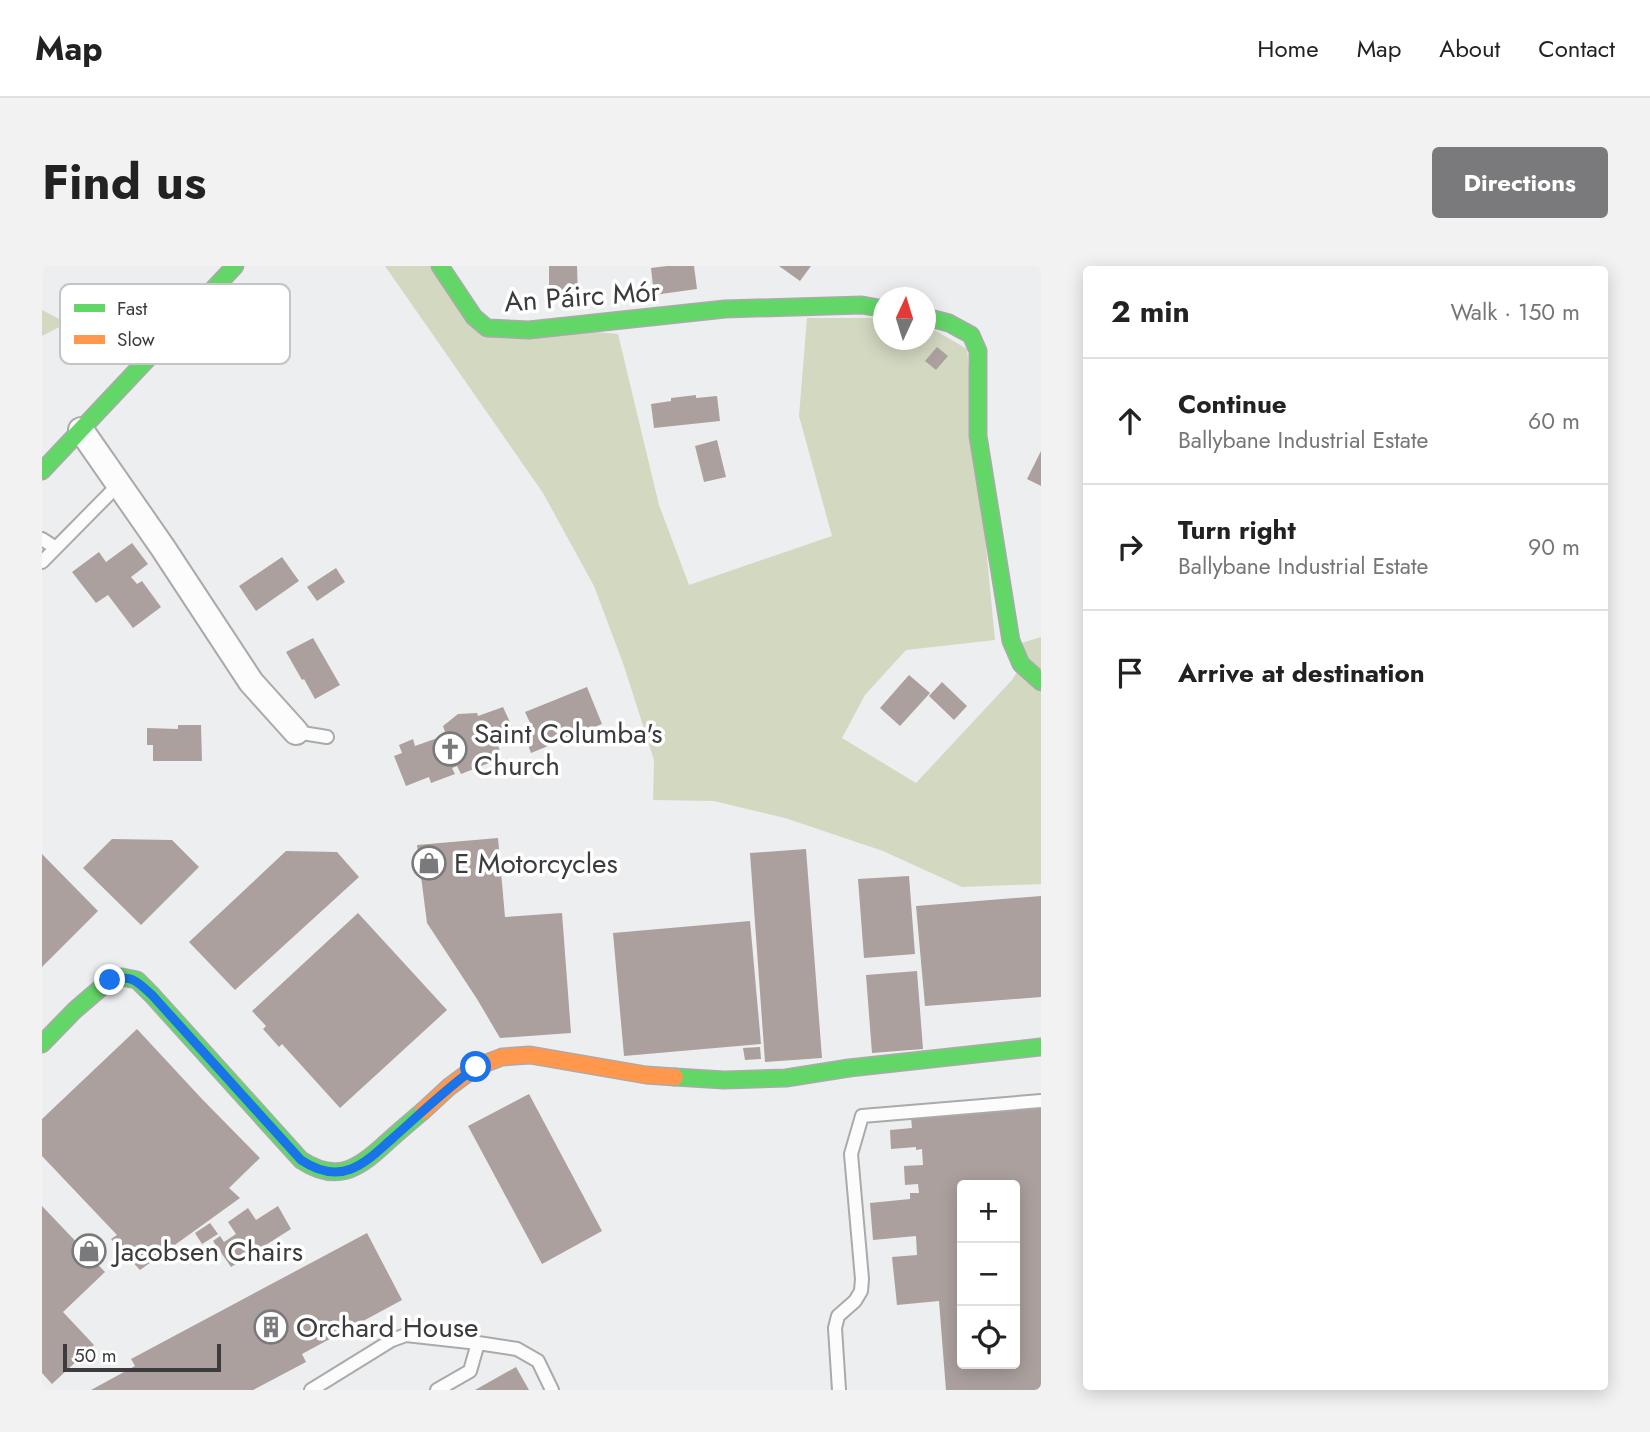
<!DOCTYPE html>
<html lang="en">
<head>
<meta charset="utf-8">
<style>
  body { margin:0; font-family:Jost,sans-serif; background:#f2f2f2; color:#222 }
  .controls { position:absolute; right:21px; bottom:21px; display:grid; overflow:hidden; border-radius:7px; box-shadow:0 4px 18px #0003 }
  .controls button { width:63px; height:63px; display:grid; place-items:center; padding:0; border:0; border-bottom:2px solid #e0e0e0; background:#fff; color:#222; font:35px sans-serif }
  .compass { position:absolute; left:831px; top:21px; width:63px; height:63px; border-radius:50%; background:#fff; box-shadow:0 4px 18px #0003; rotate:4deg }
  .scale { position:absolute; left:21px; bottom:18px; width:158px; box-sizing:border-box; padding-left:7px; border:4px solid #3c3c3e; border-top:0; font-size:19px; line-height:24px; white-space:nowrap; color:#3c3c3e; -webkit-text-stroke:5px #fff; paint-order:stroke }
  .stop { position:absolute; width:21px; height:21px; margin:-16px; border:5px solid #1a73e8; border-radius:50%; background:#fff }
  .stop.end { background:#1a73e8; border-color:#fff; box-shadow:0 2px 7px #0008 }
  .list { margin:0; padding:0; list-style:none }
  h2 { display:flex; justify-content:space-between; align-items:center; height:91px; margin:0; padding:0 28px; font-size:30px }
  h2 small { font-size:23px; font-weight:400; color:#767676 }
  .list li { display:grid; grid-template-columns:46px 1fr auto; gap:21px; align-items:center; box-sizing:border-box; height:126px; padding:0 28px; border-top:2px solid #e0e0e0 }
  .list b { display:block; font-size:26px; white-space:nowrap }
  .list p { margin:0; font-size:23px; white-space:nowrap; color:#767676 }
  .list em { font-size:23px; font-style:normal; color:#767676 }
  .icon { flex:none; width:38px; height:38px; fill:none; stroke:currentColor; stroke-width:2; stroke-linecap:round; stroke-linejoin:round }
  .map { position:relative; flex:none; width:999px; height:1124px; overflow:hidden; border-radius:7px }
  header { display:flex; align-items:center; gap:42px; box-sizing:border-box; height:98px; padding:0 35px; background:#fff; border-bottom:2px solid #e0e0e0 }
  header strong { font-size:33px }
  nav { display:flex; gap:38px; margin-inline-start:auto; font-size:24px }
  .intro { display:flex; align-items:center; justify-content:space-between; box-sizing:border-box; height:168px; padding:0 42px }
  h1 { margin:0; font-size:49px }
  .button { padding:18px 32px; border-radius:7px; background:#7a7a7c; color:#fff; font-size:24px; font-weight:700 }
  main { display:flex; gap:42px; padding:0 42px }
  aside { flex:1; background:#fff; border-radius:7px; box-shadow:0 4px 18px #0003 }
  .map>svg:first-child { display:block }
</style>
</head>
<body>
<header>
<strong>Map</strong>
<nav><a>Home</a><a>Map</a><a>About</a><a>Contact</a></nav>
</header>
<div class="intro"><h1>Find us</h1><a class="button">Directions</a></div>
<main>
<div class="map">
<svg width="999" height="1124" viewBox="0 0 999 1124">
  <rect width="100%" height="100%" fill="#edeeef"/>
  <!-- green -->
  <path fill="#d3d8c1" d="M343,0H389L428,55L576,68L617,239L647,319L790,270L757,150L765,52H841L842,74H884V59L925,83L953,374L864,384L823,429L800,472L874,517L970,414L984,391L980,377L999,371V618L920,621L841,585L743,552L672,535L611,534L612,494L582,400L552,320L501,227Z
    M0,44L25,57L0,70Z"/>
  <!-- building -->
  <path fill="#aba09d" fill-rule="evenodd" d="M507,0H535L536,31H507Z
    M625,0H652L655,23L612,29L609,2Z
    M737,0H769L758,15Z
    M895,81L906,90L894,104L883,95Z
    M654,129V132L675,130L678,155L612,162L609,138L629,135V132Z
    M675,174L684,211L662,216L653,180Z
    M999,185V220L985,213Z
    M90,277L106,298L89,311L95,318L100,315L119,341L91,362L66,329L54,337L30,306L57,286L64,296Z
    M240,291L257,315L214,345L197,320Z
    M294,302L303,316L275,335L265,321Z
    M271,372L298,419L273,433L262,413L260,414L244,386Z
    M867,409L888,427L858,460L838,442Z
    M900,416L925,440L912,454L887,430Z
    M545,421L560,458L489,487L480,463L489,459L483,446Z
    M461,441L472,465L454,472L459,489L451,492L452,495L419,508L415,500L410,502L413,508L389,517L387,511L364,520L352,490L360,487L357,479L371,473L373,480L404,469L401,460L416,448L435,447L436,450Z
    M136,459H159L160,495H111V479H105V462L136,463Z
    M456,572L463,651L520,647L529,767L458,772L435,733L385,657L375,579Z
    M70,573L130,574L157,601L99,659L41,602Z
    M764,583L780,792L723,796L708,587Z
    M244,585L295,586L317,611L193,724L147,676Z
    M0,588L56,645L0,701Z
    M867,610L873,688L822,692L816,613Z
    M999,630V731L883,740L874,640Z
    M316,647L405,744L298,842L240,778L237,781L221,763L224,760L210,745Z
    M708,655L719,778L582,790L571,667Z
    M875,705L881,783L830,787L824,709Z
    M95,763L160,833L218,892L187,922L198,932L98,1004L69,973L75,969L0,890V853Z
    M718,781L719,793L703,794L701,782Z
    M487,828L560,965L500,998L426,860Z
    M999,841V1124H904L897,1035L855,1039L850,991L875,989L874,970L831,974L828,937L868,933V927H877L876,918L863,919L862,900L881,899L880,883L874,884V881L849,883L848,864L870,862L869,852ZM920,919H973V1098H920Z
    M0,940L63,1006L21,1046L52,1079L10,1118L0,1107Z
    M236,940L249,963L189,1001L171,975L178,970L182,976L194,968L186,956L206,942L214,954Z
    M168,957L176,968L160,978L153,967Z
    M325,967L360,1034L260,1088L264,1096L211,1124H49L93,1100L89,1093Z
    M474,1101L487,1124H433Z"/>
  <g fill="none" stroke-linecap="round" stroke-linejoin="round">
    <defs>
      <path id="lane" d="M0,273L14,282
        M0,296L77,218
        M254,466L285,471
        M436,1077L475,1083L496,1095L510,1124
        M269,1124L350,1074L364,1069L436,1077L428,1105L395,1124
        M797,1124L793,1062L796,1050L813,1035L819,1025L820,1013L809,888L820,850L999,835"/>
      <path id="street" d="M39,164L121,282L209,416L254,466"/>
      <path id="fast" d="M398,0L432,51L445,62L487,64L683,43L820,39L842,43
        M884,51L907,57L929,69L936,85V170L969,375L979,398L999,416
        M0,205L193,0
        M0,778L33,744L68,714L80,711L95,714L110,729L259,894C294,917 315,904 343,878C355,867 368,856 381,845
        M633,811L682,814L744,812L807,802L999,781"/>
      <path id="slow" d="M381,845L407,821L434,801L460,791L488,789L604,809L633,811"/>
    </defs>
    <!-- lane casing -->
    <use href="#lane" stroke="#aaaaab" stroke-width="16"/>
    <!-- street casing -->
    <use href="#street" stroke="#aaaaab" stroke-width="28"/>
    <!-- fast casing -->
    <use href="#fast" stroke="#aaaaab" stroke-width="19"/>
    <!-- slow casing -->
    <use href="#slow" stroke="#aaaaab" stroke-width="19"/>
    <!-- lane -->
    <use href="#lane" stroke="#fcfcfd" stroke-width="12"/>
    <!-- street -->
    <use href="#street" stroke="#fcfcfd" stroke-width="24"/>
    <!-- fast -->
    <use href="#fast" stroke="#63d668" stroke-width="16"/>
    <!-- slow -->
    <use href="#slow" stroke="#ff974d" stroke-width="16"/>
  </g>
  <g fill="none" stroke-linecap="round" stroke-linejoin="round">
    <!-- route -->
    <path stroke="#1a73e8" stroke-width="9" d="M68,714C89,708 95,715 110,729L259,894C274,904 291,910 309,903C325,897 339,882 352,871C379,847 405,822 434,801"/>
  </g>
  <!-- icons -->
  <defs>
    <symbol id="church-ring" viewBox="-11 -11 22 22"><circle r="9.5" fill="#fff" stroke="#7a7a7c" stroke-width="1.5"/><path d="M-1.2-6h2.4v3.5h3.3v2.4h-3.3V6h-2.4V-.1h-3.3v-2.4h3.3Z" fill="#7a7a7c"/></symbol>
    <symbol id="shop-ring" viewBox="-11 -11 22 22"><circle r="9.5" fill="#fff" stroke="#7a7a7c" stroke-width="1.5"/><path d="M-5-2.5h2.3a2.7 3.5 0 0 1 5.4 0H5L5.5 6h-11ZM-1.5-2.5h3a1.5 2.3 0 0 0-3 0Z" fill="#7a7a7c"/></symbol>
    <symbol id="building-ring" viewBox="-11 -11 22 22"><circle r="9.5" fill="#fff" stroke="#7a7a7c" stroke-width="1.5"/><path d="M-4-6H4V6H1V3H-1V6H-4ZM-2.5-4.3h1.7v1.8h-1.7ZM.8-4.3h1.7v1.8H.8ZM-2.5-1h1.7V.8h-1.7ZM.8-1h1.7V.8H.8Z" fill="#7a7a7c"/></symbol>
  </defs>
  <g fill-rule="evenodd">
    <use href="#church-ring" x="389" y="464" width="38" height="38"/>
    <use href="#shop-ring" x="368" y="578" width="38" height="38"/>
    <use href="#shop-ring" x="28" y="966" width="38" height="38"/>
    <use href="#building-ring" x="210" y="1042" width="38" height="38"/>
  </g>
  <g text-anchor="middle" stroke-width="7" stroke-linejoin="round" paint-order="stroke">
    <!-- street labels -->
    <g font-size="28" fill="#3c3c3e" stroke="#fff">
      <text transform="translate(540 30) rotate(-4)" y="10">An Páirc Mór</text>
    </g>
    <!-- poi labels -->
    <g font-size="28" fill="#3c3c3e" stroke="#fff" text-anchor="start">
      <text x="432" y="477">Saint Columba's<tspan x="432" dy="32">Church</tspan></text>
      <text x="412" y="607">E Motorcycles</text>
      <text x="72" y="995">Jacobsen Chairs</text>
      <text x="254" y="1071">Orchard House</text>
    </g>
  </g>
  <!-- legend -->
  <rect x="18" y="18" width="230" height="80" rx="10" fill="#fff" stroke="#c4c4c5" stroke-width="2"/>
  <rect x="32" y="38" width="31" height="8" fill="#63d668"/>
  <rect x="32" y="69" width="31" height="9" fill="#ff974d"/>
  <g font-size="19" fill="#3c3c3e">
    <text x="75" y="49">Fast</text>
    <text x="75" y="80">Slow</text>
  </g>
</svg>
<div class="controls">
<button>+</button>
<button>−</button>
<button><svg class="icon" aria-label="locate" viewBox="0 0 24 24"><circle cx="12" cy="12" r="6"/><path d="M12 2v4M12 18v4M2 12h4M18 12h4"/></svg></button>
</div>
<svg class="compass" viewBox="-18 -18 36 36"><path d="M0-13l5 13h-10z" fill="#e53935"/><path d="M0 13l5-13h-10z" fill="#767676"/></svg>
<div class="scale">50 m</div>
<div class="stop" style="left:434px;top:801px"></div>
<div class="stop end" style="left:68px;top:714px"></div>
</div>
<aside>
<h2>2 min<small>Walk · 150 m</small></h2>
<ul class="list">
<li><svg class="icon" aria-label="ahead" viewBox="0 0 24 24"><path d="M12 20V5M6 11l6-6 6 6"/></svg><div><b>Continue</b><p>Ballybane Industrial Estate</p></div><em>60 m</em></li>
<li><svg class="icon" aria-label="right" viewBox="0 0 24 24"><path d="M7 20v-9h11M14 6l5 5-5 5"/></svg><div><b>Turn right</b><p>Ballybane Industrial Estate</p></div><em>90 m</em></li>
<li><svg class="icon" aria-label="arrive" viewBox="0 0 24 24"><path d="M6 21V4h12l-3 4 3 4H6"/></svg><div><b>Arrive at destination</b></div></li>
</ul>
</aside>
</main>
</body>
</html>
